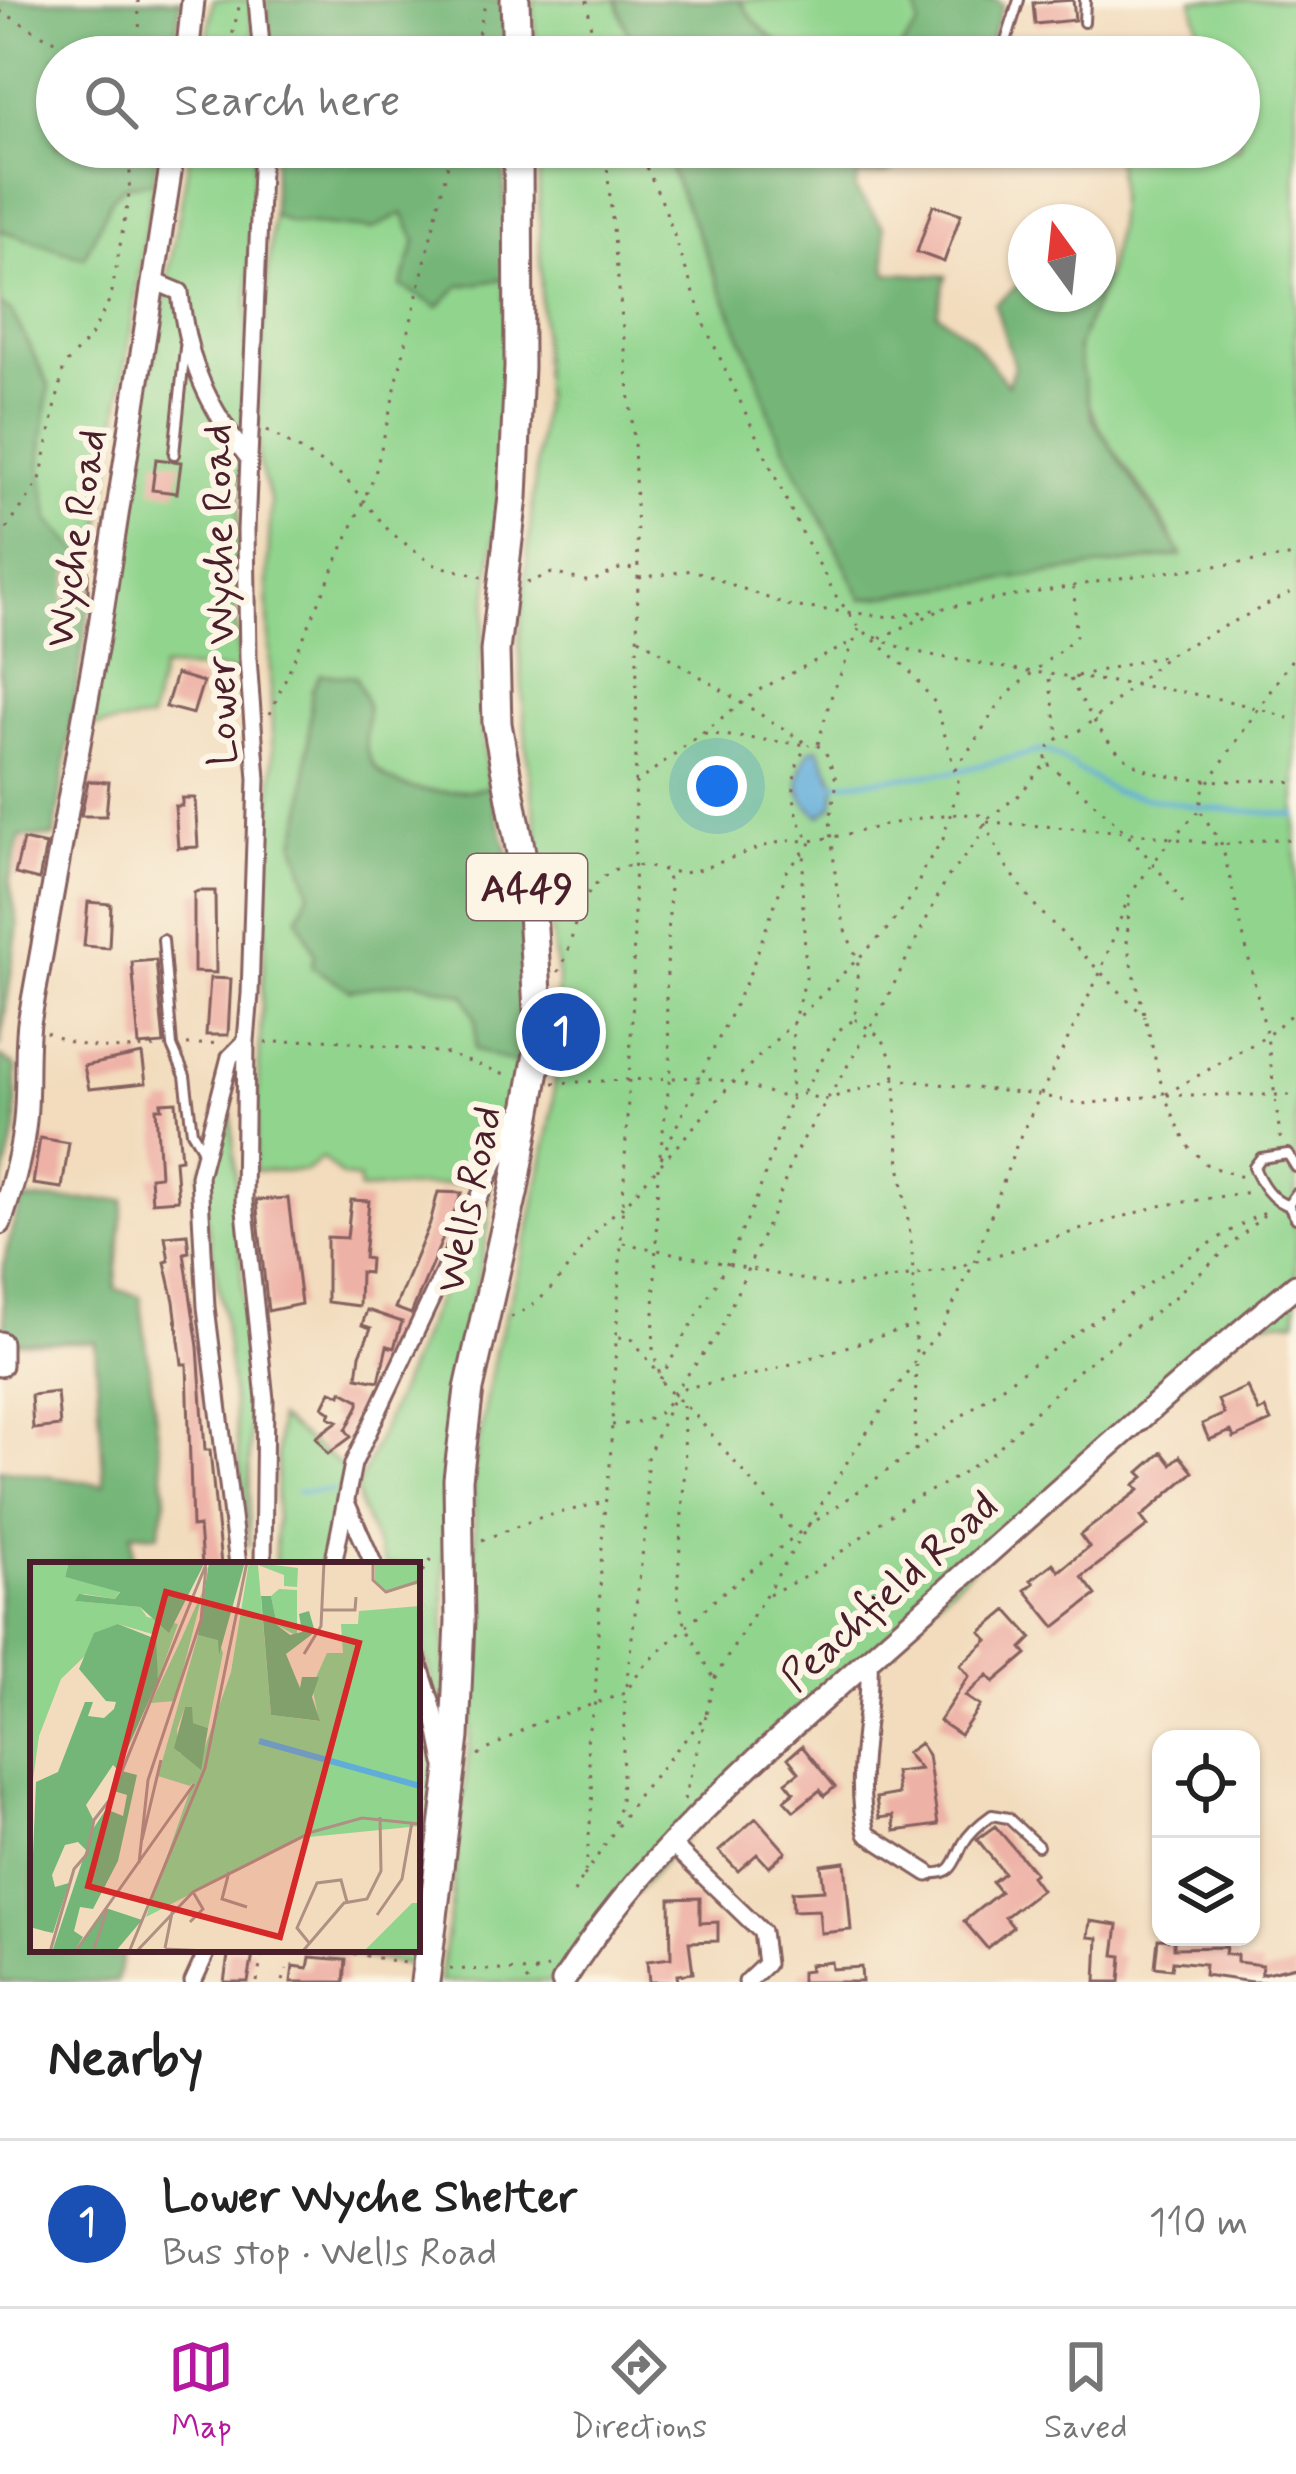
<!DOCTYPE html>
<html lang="en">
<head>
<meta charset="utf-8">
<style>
  body { margin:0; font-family:Mynerve,sans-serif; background:#f2f2f2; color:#222 }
  .controls { position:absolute; right:36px; bottom:36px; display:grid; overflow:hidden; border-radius:24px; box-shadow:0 3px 9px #0004 }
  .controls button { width:108px; height:108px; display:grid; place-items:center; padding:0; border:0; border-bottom:3px solid #e0e0e0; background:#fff; color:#222; font:60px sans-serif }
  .compass { position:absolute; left:1008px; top:204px; width:108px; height:108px; border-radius:50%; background:#fff; box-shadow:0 3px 9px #0004; rotate:345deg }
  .you { position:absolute; left:717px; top:786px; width:42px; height:42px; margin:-30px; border:9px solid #fff; border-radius:50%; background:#1a73e8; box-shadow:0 0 0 18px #1a73e833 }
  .badge { display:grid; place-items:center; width:78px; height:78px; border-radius:50%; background:#b5179e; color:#fff; font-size:39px; font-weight:700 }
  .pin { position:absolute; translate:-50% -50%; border:6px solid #fff; box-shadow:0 3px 12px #0006 }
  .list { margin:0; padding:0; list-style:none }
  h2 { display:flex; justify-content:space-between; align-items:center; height:156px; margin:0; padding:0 48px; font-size:51px }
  h2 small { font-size:39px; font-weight:400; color:#767676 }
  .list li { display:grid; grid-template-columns:78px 1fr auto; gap:36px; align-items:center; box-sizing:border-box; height:168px; padding:0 48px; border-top:3px solid #e0e0e0 }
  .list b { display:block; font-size:45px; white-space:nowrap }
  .list p { margin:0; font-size:39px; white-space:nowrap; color:#767676 }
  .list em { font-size:39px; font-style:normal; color:#767676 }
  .icon { flex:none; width:66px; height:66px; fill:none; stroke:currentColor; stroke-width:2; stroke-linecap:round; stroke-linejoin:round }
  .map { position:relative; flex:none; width:1296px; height:1982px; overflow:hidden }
  .search { position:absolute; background:#fff; box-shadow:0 3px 9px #0004; left:36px; right:36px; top:36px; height:132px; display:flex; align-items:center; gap:30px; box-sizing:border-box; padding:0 42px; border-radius:66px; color:#767676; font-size:45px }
  .sheet { height:324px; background:#fff }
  nav { display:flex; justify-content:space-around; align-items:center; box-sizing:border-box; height:168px; border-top:3px solid #e0e0e0; background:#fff; font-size:33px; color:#767676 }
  nav a { display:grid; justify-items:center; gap:6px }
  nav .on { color:#b5179e }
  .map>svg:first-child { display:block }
</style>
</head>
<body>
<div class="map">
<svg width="1296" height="1982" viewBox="0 0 1296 1982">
  <rect width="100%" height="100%" fill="#fcf5e5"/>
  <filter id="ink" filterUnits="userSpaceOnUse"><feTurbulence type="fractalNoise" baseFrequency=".00833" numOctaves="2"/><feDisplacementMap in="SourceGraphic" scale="24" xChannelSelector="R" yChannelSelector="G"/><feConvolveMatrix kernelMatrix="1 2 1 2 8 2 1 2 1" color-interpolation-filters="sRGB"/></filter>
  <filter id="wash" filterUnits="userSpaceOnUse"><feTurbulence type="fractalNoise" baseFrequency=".004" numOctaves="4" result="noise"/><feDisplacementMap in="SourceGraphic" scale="48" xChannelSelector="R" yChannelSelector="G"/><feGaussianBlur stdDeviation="2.7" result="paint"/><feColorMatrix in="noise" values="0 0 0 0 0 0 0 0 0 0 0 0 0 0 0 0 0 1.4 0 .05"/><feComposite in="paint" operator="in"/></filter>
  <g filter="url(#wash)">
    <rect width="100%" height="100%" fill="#f2dcbd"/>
    <!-- green -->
    <path fill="#90d48d" stroke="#6d7a5c" stroke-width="3" d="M213,0H251L254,57H205Z
      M533,0H616L636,57H536Z
      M740,0H915L919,25L894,57C826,57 778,67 740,0Z
      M1192,0H1296V1320L1251,1322L744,1771L557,1982H439L451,1908L479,1657L473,1473L496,1348L529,1232L553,1108L558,979L527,756L519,641L543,398L538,147H661L757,374L774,426L986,581L1180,556C1152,483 1082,439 1078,353C1077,332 1095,304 1103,284C1119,239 1121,194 1115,147H1239V57H1206Z
      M191,147H255L235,600L240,671L162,668L150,720L89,727Z
      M153,182L95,568L50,521L40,463L49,385L12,312L0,304V230L84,257L112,198L124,186Z
      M403,213L416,241L402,285L459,286L505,279L507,421L480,667V719L489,787C449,795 373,798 365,744C364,732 366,717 367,705L312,690L304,805L295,842L310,891L298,917L315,954L350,990L415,981L465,995L476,1020L475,1049L520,1065L523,1084L473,1183L360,1190L358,1179L343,1177L322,1158L306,1171H254L273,765L267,581L271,502L258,461L260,370L273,215L290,222L371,229Z
      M231,1106L250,1408L249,1547L223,1313L199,1176Z
      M488,1179C497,1242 466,1305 457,1367C437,1491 445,1618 447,1743L429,1668L417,1639V1565H385L359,1504L357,1489Z
      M278,1418L344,1468L329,1565H275Z
      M417,1673L442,1784L417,1966L311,1949H417Z"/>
    <!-- forest -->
    <path fill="#74b678" stroke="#5f6a52" stroke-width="3" d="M0,0H181L173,57H57V147H159L153,182L124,186L112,198L84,258L0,230Z
      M267,0H505L506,57H271Z
      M616,0H740C757,29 779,49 811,57H636Z
      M915,0H996L1003,5L985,57H894L919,25Z
      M274,147H504L505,279L459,286L438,307L401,286L416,241L403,213L372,229L290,222L273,215Z
      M661,147H939L887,173L858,176L855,190L884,227L887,273L946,276L937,313L971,339L1008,385L1014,366L995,304L1026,279V294H1098V280L1105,278L1077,349L1092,418L1182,555L862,599L774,426L757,374Z
      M0,304L12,312L49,385L40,463L50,521L95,568L54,837H20L9,880L18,925L0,1049Z
      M320,674L356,677C359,686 365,696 367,705C369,717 364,731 366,744C373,798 449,795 489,787L519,892L526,960L520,1065L475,1049L476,1020L465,995L415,981L350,990L312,967L315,954L298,917L310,891L295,843L304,805L312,690Z
      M0,1056L16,1067V1130L0,1194Z
      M22,1200H124L115,1289L140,1296L166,1499L158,1535L132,1533L133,1565H33V1949H123L117,1982H0V1469L104,1485L95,1342H7C0,1279 0,1259 22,1200Z"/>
    <!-- water -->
    <path fill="#61adda" stroke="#566682" stroke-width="3" d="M818,748L836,784L833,806L820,816C793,797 795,776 810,750Z"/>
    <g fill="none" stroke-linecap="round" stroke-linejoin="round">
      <!-- stream -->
      <path stroke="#61adda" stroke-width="4.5" d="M836,784L953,772L1040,751L1050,752L1114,792L1205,808L1296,815
        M298,1492L332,1491"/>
    </g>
    <g id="blocks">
      <!-- building -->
      <path fill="#eeb1a6" d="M1073,0L1075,20L1035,24L1033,3Z
        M933,205L961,214L944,262L917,252Z
        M156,459L181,462L177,493L152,490Z
        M70,568L88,572V605L64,601Z
        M176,674L203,682L193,714L166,707Z
        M88,781L109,782L106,816H81Z
        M182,798H195L198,847L178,848L175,806H182Z
        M23,840L46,845L39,880L15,874Z
        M198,891H215L216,973L194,972V893Z
        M88,902L111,904L109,948L84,946Z
        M156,960L164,1044L139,1046L132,962Z
        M210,978L231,979L228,1035H206Z
        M142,1054L146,1083L89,1089L84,1066Z
        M176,1102L181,1159L175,1160L178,1200L152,1202L150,1177L160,1176L156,1108H162L161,1103Z
        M40,1138L69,1143L62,1188L33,1184Z
        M438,1192L462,1193L411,1314L395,1308L430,1223Z
        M288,1198L301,1304L268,1311L256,1200Z
        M351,1200L369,1201L364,1258L370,1259L369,1273L360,1272L359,1306L327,1302V1237L347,1238Z
        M187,1234L189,1252L184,1253L198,1347L205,1450H210L221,1565H202L199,1526L192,1527L187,1364H182L174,1301L165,1262L169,1261L165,1236Z
        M367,1310L402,1322L394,1348L387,1346L379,1381L357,1377L360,1355L371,1328L362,1325Z
        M1247,1387L1259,1412L1265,1409L1271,1421L1234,1438L1231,1431L1209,1440L1202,1424L1224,1414L1218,1400Z
        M331,1391L341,1395L342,1391L359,1400V1405L346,1430L351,1437L328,1454L316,1437L338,1421L329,1417L331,1412L323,1407Z
        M57,1392L60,1426L33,1429L31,1395Z
        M1162,1452L1171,1464L1180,1456L1193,1472L1141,1517L1148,1526L1082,1577L1096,1595L1055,1627L1025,1590L1034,1583L1031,1580L1053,1563L1059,1571L1089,1547L1080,1535L1139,1490L1134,1485L1144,1477L1139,1472Z
        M1007,1610L1032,1638L1022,1648L1027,1654L994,1682L988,1675L965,1696L980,1706L960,1735L939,1721L969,1676L960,1665L988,1640L981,1632Z
        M920,1743L928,1755L938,1825L895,1831L893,1816L879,1818L876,1798L898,1794L895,1772L920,1769L906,1753Z
        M802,1746L835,1787L824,1796L820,1790L794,1811L784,1800L794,1792L786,1782L799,1772L788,1758Z
        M756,1818L786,1852L769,1867L757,1854L738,1871L719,1851Z
        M995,1826L1035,1873L1031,1876L1041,1890L1005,1917L1013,1927L987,1948L964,1921L1000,1892L992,1882L1004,1873L977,1839Z
        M845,1862L851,1930L821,1933L819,1910L793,1911L792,1892L824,1890L821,1865Z
        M700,1898V1923L718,1922V1941L689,1942L693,1973L677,1975L678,1982H649L647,1961L671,1958L670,1899Z
        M1090,1921L1118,1925L1114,1955L1122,1956L1120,1982H1096L1098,1938L1088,1937Z
        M1158,1939L1174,1940V1948L1226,1947L1225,1954L1237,1955V1962L1262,1965L1261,1974L1296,1966V1982H1252L1204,1975L1205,1964L1173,1961L1172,1969L1155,1967Z
        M229,1949H254L248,1982H224Z
        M310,1957L346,1960L344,1982H291L293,1966L308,1968Z
        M831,1962L832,1969L861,1967L862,1982H801V1972L810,1971L809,1965Z"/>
    </g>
  </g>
  <g filter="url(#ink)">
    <use href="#blocks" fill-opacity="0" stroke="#85615e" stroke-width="3"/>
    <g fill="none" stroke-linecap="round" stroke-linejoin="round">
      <defs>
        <path id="lane" d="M1084,22L1085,0
          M1001,57L1019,0
          M970,156L973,147
          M174,454L185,348
          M163,940L172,1046L185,1076L192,1132L203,1150
          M1296,1167L1288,1154L1261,1158L1254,1167C1260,1182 1272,1202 1288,1205L1296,1218
          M1288,1205L1296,1194
          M928,1873C954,1875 953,1864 963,1844C969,1833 982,1822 992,1815L1008,1818L1038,1846"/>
        <path id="street" d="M257,0L262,57
          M156,282L180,292C187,360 206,405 249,459
          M246,1041L244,1201L265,1399L263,1565
          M346,1502L374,1565
          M238,1565L206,1307L199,1176L230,1057L246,1041L250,994L257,779L248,658L246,530L262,147
          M333,1565L353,1464L518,1115
          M417,1657L434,1711L444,1763
          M869,1659C872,1721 852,1769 867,1834L928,1873
          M671,1844L762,1932L766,1964L747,1982
          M193,1982L208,1949"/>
        <path id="secondary" d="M187,57L193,0
          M0,1223C10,1193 20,1162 24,1129C29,1095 25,1058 29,1023L98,638L174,147
          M0,1343V1365
          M563,1982C650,1843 783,1736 904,1628C1034,1513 1162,1396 1296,1285"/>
        <path id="highway" d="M515,0L517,57
          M425,1982L455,1737L460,1621L458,1479L469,1389L514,1189L540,1042L532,912L497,724L495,651L513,497L519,367L518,147"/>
      </defs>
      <!-- lane casing -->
      <use href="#lane" stroke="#85615e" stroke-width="14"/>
      <!-- street casing -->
      <use href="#street" stroke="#85615e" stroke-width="21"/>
      <!-- secondary casing -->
      <use href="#secondary" stroke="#85615e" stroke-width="27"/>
      <!-- highway casing -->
      <use href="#highway" stroke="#85615e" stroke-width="33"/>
      <!-- path -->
      <path stroke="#85615e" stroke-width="3" stroke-dasharray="3 9" stroke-linecap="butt" d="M138,0L141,57
        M587,0L595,57
        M0,11L50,39L108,57
        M227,57L239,7
        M473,57L486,0
        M267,430L344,477L390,532L432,564L482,577
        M0,539L40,480L64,366L91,336L111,297L129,194L131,147
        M639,578L693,570L789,606L892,617L1126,577L1296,556
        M527,583L552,573L590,582L624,567L636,570
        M875,637C909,653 946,658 983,664C1088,683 1196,684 1296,721
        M639,638L809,745
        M880,638L943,609
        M1077,676L1167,655
        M1049,679L1059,738
        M1070,679C1116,763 1129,779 1230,781C1252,781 1274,778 1296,784
        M270,714L375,474L452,147
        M704,733L808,745
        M818,744L830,700L859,629
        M1048,764C1100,806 1149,850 1185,907
        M955,769C971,749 983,727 998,706C1020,678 1051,661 1076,636L1074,588
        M635,784L757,691L852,642
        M1201,812L1222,845L1267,1036L1281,1143
        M987,822L1126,832L1222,845L1272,839L1296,841
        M1129,904L1127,944L1164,1095L1187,1145L1208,1166L1246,1178
        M558,972C580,939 566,906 606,875C636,852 666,879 694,871C723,863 751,848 781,842C793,839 806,842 817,840C873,831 923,810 980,815L1007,867L1037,908L1145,1017
        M855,1019L882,1038L894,1064L899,1156L912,1249L916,1355
        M46,1032C82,1051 120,1050 159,1047
        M265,1043L324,1039L444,1053L508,1075
        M187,1045L219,1043
        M553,1083L698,1077L733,1082L791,1099L803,1094L824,1100L895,1079L1038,1095L1082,1104L1164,1095H1296
        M804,1092L839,1030L855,1019L858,960L845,930L836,882L830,820L837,782L826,753L817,745
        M1166,1094L1267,1036L1296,1010
        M660,1155L671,1068L666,1000L670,884L663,868
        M661,1158L748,978L787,871L812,842C791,821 786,766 809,745
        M658,1167L653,1351L663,1385L696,1416L796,1535
        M623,1243L840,1287L947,1270L1159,1206L1250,1192
        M511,1317C563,1296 579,1236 624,1206L733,1082L884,933L914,894L924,868L943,839L959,785L936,704L908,669L860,628L836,596L795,519L706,328L664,206L637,147
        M619,1337L633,1340L655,1369
        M660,1379L728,1262L756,1200L791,1099L793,1023L806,978L802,883L805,850
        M673,1394L719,1333L775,1208L795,1153L881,1010L947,878L978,840L985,821L1019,795L1046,763V750L1059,738L1073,735L1092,721L1170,654L1296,590
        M683,1405L685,1464L677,1595L686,1626L714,1679
        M612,1425C629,1424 649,1424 662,1410C670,1400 672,1394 684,1388L762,1373L913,1326
        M915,1451L916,1365
        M817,1520C930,1443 1036,1357 1150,1283C1189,1258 1227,1230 1269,1210
        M482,1540L539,1518L604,1502
        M417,1582L435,1553
        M769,1594L811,1574L911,1500L947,1483L995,1451L1076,1372L1171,1300L1264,1215
        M626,1686L647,1516V1458L674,1397
        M478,1755L530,1726L625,1693L643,1667L721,1594L809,1525
        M417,1773L428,1769
        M684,1800L706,1716
        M417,1804L423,1795
        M615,1823L621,1802L625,1696
        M584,1876L639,1794L706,1715L714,1679L849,1459L916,1359L942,1328L974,1262L1018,1141L1100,973L1129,896L1170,840L1200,810L1202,792L1296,653
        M574,1893L586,1869L593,1792L586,1741L595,1702L603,1523L610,1464L633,997L638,570L634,441L605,147
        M330,1949L405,1963
        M290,1950L315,1953V1957
        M450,1969L537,1971L548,1968
        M283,1981L287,1969
        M257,1982L263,1949
        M526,1982L537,1971"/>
      <!-- lane -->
      <use href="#lane" stroke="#fff" stroke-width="8"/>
      <!-- street -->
      <use href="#street" stroke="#fff" stroke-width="15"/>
      <!-- secondary -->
      <use href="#secondary" stroke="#fff" stroke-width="21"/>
      <!-- highway -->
      <use href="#highway" stroke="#fff" stroke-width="27"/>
    </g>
  </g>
  <g text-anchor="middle" stroke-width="12" stroke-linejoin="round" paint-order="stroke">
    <!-- shield labels -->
    <rect fill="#fcf5e5" stroke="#7f5f63" stroke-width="3" x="467" y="854" width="120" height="66" rx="9"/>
    <g font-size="39" font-weight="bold" fill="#4a1f2b">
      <text x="527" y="901">A449</text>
    </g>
    <!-- street labels -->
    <g font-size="42" fill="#4a1f2b" stroke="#fcf5e5">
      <text transform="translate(74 538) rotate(-81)" y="15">Wyche Road</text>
      <text transform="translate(218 595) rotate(-91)" y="15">Lower Wyche Road</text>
      <text transform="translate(467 1199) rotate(-78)" y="15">Wells Road</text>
      <text transform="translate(888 1590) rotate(-42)" y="15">Peachfield Road</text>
    </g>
  </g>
  <!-- overview -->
  <g transform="translate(30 1562)">
    <rect width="390" height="390" fill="#f2dcbd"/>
    <path d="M0,0H39L35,15L90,29L85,37L54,32L46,39L110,45L117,55L148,62L128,118L122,72L88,62L31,117L9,174L0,239ZM219,0L268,6L267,25L254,24V13L228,3L241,153L289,159L282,124L297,91H313L311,62H328L329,49L390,44V264L269,276L116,355L201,110ZM345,0H388V22L357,29L345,18ZM174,26L145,139L121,141L149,82ZM249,27L267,28V74L247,63L241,34ZM168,73L188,77L193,91L178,166L163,161L155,145L147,167L149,191L166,196L171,208L160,224L128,214ZM382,341H390V390H333Z" fill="#90d48d"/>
    <path d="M39,0H175L139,71L110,45L45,39L49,32L85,37L90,30L35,15ZM179,0H215L189,93L188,78L168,73ZM231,34H241L247,63L260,73L272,70L269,52L279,49L285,70L256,92L270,126L272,115H289L282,135L290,159L241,153ZM88,62L126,77L128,118L88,208L83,203L56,243L63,257L57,289L48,280L35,283L22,313L25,325L39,321L23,371L14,369L0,365L6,220L28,210L55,140H63L58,154L74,156L84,147L86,140L76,139L49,107L64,71ZM155,145H162L163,161L178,166L171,208L144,186ZM92,209L107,213L88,299L63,347L50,345L44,369L53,375L44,390H22L63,267L76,247L93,254L97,233L84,229ZM76,346L112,358L85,390H46Z" fill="#74b678"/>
    <path fill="none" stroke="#61adda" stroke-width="6" d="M229,179L390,224"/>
    <path fill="none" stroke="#af9083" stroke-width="3" d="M343,0V18L356,30L390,19M293,48H325L326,35M274,92L291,64L294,0M112,278L131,198M109,301L118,218L171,58L176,5M199,310L192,337L217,345M347,353L372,317L382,260M160,360L173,347L163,330M280,382L267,366L287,321L311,318L317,340M135,386L143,346M135,387L198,390M20,390L44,307L57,292L64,258L81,236L177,0M45,390L164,222M63,390L77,348M99,390L175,206L217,0M106,390L163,330L282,270L332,256L390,262M272,390L314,341L337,337L351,309L350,255"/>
    <path fill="#d62828" fill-opacity="0.15" stroke="#d62828" stroke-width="6" d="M136,30L329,81L250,375L58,324Z"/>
    <rect width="390" height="390" fill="none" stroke="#4a1f2b" stroke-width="6"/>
  </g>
</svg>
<div class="controls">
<button><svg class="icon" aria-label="locate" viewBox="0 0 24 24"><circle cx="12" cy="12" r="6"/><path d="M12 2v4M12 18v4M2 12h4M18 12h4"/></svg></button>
<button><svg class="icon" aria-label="layers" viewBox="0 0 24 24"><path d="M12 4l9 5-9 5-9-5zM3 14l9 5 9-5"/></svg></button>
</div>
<svg class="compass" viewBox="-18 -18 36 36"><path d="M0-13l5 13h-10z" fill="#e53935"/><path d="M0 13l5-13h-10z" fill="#767676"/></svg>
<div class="you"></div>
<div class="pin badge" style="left:561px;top:1032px;background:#1a4fb4">1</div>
<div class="search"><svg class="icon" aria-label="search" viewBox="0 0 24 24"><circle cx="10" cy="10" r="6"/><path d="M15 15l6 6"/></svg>Search here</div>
</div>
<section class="sheet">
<h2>Nearby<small></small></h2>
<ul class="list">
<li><span class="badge" style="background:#1a4fb4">1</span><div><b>Lower Wyche Shelter</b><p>Bus stop · Wells Road</p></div><em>110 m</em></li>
</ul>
</section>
<nav>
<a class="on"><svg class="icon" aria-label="map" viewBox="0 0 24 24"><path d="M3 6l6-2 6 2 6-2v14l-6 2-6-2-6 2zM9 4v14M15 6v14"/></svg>Map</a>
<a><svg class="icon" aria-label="directions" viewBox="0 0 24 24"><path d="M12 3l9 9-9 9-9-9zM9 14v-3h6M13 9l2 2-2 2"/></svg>Directions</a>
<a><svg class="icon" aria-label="saved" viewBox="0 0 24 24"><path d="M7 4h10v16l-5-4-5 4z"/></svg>Saved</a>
</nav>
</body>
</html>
